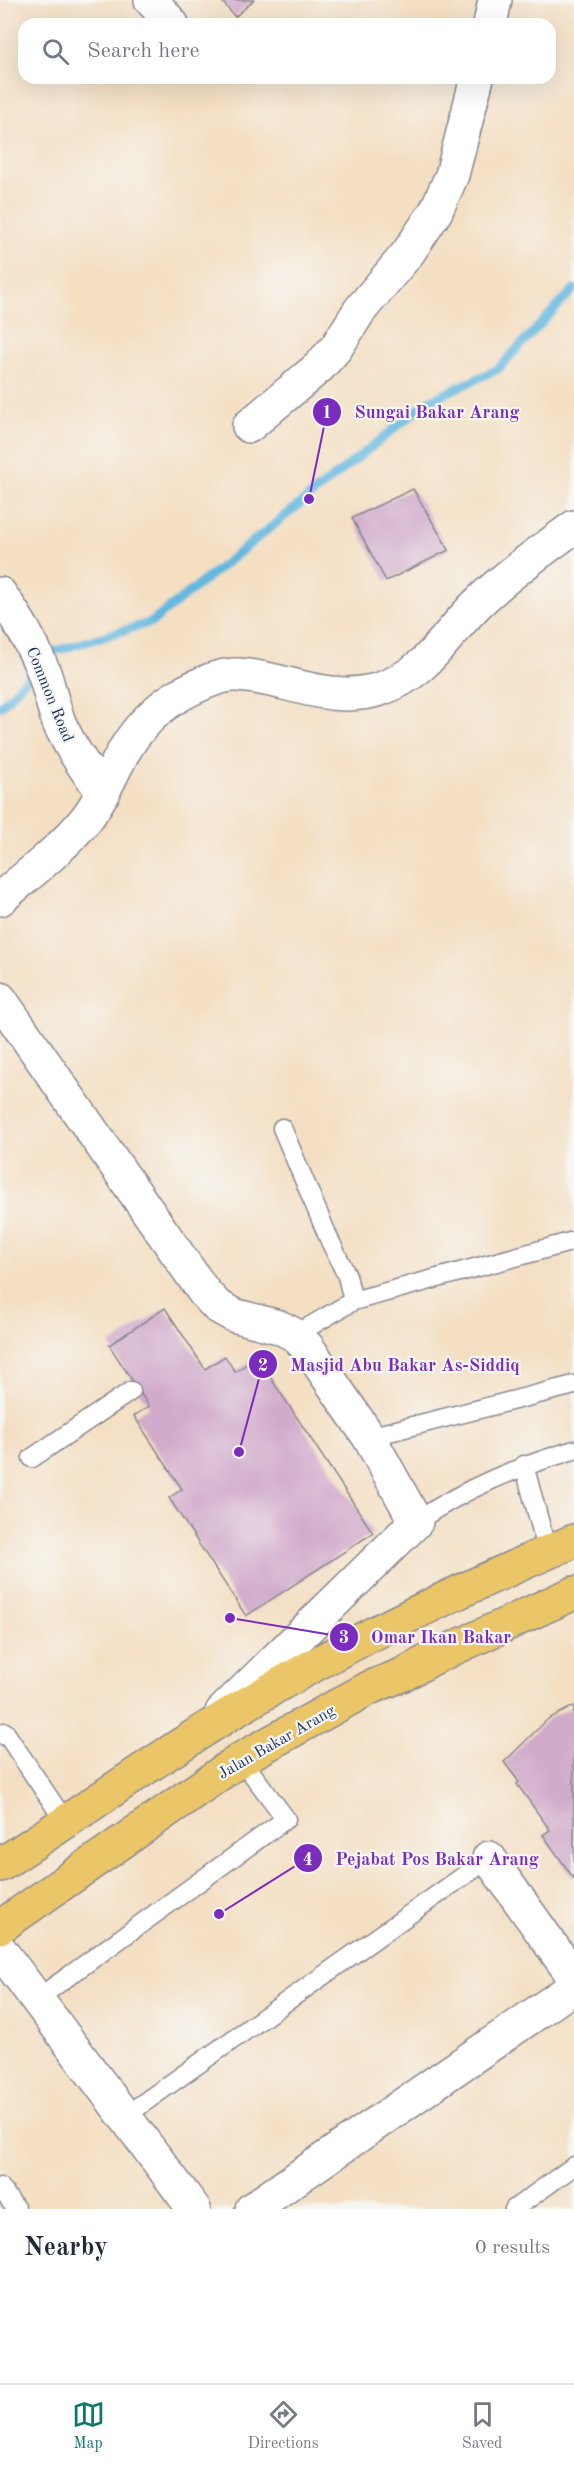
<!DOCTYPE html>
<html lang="en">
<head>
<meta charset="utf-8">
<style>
  body { margin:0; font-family:"Old Standard TT",serif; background:#f2f2f3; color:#1f2937 }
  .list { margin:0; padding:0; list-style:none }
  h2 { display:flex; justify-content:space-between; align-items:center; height:78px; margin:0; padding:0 24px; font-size:26px }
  h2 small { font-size:20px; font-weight:400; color:#747a83 }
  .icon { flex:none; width:33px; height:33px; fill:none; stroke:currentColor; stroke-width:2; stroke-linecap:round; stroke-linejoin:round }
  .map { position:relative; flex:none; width:574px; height:2209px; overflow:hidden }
  .search { position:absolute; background:#fff; box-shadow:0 6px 24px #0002; left:18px; right:18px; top:18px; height:66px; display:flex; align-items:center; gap:15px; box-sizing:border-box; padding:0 21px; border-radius:18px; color:#747a83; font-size:22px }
  .sheet { height:174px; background:#fff }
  nav { display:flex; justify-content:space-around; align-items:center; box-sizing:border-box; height:84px; border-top:2px solid #e0e1e3; background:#fff; font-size:16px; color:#747a83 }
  nav a { display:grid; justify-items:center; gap:3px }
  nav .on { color:#0f766e }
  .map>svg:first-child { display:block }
</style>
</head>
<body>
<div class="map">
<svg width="574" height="2209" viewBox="0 0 574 2209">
  <rect width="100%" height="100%" fill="#f6f6f2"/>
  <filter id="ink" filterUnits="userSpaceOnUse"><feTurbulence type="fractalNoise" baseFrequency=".0167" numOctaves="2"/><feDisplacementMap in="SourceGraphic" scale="12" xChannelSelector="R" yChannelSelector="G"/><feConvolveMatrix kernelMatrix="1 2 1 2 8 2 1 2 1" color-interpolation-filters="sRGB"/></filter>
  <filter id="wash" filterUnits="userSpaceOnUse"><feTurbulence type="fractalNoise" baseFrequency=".008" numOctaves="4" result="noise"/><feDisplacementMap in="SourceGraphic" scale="24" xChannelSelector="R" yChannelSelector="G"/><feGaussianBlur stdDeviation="1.35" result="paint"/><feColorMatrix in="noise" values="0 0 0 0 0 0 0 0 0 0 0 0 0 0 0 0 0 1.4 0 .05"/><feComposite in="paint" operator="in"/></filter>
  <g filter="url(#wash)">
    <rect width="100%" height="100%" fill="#f4dfc3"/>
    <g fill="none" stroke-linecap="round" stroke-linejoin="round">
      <!-- stream -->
      <path stroke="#64b8e0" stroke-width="9" d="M45,660L52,652L152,622L429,401L498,369L574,289
        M0,707L35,670"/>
    </g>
    <g id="blocks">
      <!-- building -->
      <path fill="#d1abcb" d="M221,0H254L235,17Z
        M413,489L449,550L386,581L352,518Z
        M165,1308L205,1369L225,1356L235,1372L257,1357L373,1533L246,1616L169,1498L182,1489L134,1416L149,1406L109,1345Z
        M574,1706V1879L543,1835L550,1830L517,1784L519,1782L504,1762L548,1719Z"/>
    </g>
  </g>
  <g filter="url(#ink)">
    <use href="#blocks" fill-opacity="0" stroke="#888790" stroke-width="1.5"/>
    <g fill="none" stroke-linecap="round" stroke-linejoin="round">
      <defs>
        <path id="service" d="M282,1128L330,1241L347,1276L353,1301
          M295,1335L353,1301L574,1241
          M369,1437L574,1385
          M32,1458L131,1391
          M524,1465L548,1553
          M416,1522C465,1488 517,1467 574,1450
          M0,1735L5,1732L66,1823
          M37,1999L286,1819L241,1759
          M125,2116L489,1858
          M0,2187L16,2209
          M514,2209L574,2166"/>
        <path id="minor" d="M151,0L172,24
          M490,24L495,0
          M249,426L319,367L336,348L360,310L408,253L436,211L452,175L477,78
          M0,594C17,617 32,643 43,670C50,689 53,710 61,727C73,752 87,772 104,792
          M0,899C30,873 62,849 86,819C105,795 113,767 129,743C141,724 161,705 181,694C196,686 219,674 237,675C285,677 329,705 380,689C428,673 445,635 478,603C507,575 541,551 574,527
          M0,999L204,1292L217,1306L233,1315L279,1327L295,1335L308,1348L369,1437L416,1522L222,1712
          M489,1858L574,1977
          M0,1950L194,2209
          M252,2209L574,1987"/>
        <path id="primary" d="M0,1865C83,1812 163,1753 248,1703C352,1640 463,1588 574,1541
          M0,1927L241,1759L369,1688L404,1674L435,1657L574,1593"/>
      </defs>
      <!-- service casing -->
      <use href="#service" stroke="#888790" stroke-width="21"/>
      <!-- minor casing -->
      <use href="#minor" stroke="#888790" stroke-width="36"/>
      <!-- primary casing -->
      <use href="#primary" stroke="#888790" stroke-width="36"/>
      <!-- service -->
      <use href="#service" stroke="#fff" stroke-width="18"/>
      <!-- minor -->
      <use href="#minor" stroke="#fff" stroke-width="33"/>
      <!-- primary -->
      <use href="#primary" stroke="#ebc669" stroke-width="33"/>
    </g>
  </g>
  <g text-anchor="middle" stroke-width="4.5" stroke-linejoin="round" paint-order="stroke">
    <!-- street labels -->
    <g font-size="16" fill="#1b2f5e" stroke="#f6f6f2">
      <text transform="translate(51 694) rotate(68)" y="6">Common Road</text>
      <text transform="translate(276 1741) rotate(-30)" y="6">Jalan Bakar Arang</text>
    </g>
  </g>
  <!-- callouts -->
  <path fill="none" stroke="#7b2cbf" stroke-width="2" d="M309 499L327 412M239 1452L263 1364M230 1618L344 1637M219 1914L308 1858"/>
  <g fill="#7b2cbf" stroke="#f6f6f2" stroke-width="2">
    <circle cx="309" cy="499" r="6"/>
    <circle cx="239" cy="1452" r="6"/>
    <circle cx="230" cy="1618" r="6"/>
    <circle cx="219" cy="1914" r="6"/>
    <circle cx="327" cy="412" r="15"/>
    <circle cx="263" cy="1364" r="15"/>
    <circle cx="344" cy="1637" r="15"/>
    <circle cx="308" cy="1858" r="15"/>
  </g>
  <g font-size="18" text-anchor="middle" font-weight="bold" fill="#fff">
    <text x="327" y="418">1</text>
    <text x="263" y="1371">2</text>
    <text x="344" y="1643">3</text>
    <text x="308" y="1865">4</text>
  </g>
  <g font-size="18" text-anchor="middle" font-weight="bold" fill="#7b2cbf" stroke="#f6f6f2" stroke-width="4.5" stroke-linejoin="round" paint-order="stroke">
    <text x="437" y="418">Sungai Bakar Arang</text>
    <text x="405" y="1371">Masjid Abu Bakar As-Siddiq</text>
    <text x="441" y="1643">Omar Ikan Bakar</text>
    <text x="437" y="1865">Pejabat Pos Bakar Arang</text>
  </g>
</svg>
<div class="search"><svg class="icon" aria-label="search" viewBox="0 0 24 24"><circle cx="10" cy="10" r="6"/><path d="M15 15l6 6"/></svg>Search here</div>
</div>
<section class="sheet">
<h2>Nearby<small>0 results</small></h2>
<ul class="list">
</ul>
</section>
<nav>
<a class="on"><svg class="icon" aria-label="map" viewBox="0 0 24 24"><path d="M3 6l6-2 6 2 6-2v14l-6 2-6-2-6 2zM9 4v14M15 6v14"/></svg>Map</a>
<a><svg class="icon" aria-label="directions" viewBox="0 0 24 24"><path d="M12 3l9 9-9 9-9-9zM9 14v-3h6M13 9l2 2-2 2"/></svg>Directions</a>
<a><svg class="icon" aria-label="saved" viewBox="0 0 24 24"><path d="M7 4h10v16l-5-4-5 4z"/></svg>Saved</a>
</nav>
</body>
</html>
